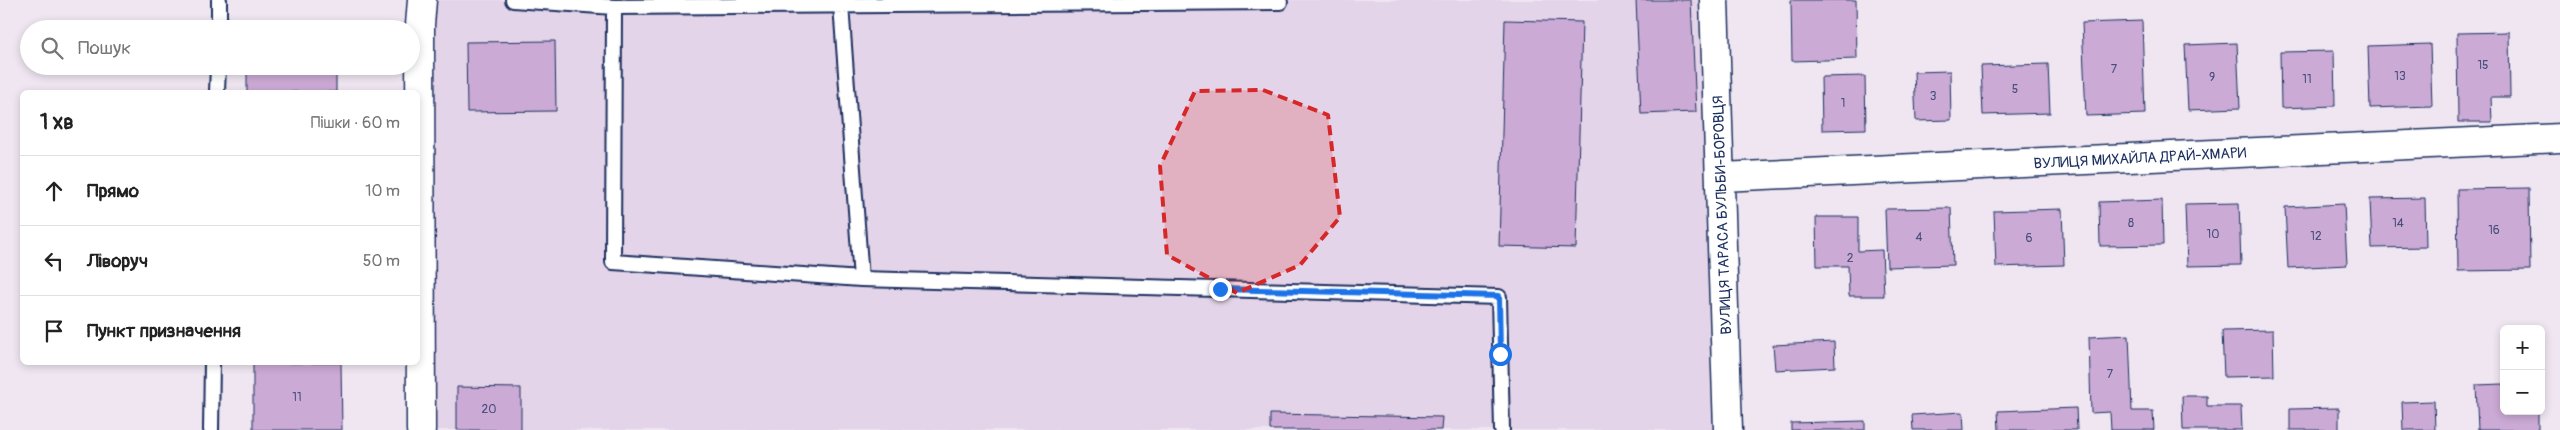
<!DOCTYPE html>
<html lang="uk">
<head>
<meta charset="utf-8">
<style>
  body { margin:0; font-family:Pangolin,sans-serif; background:#f2f2f2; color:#222 }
  .controls { position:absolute; right:15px; bottom:15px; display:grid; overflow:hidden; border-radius:8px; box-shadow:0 2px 8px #0003 }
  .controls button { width:45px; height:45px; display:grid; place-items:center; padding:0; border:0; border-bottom:1px solid #e0e0e0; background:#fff; color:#222; font:25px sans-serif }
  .stop { position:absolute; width:15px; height:15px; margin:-11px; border:4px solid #1a73e8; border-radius:50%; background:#fff }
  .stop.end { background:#1a73e8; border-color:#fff; box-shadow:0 1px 5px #0008 }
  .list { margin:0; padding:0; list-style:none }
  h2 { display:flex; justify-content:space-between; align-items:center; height:65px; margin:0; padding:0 20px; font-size:21px }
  h2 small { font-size:16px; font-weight:400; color:#767676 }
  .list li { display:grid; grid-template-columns:32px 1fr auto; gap:15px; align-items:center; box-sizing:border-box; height:70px; padding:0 20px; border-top:1px solid #e0e0e0 }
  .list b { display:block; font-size:19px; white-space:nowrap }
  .list em { font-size:16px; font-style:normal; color:#767676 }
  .icon { flex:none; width:28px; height:28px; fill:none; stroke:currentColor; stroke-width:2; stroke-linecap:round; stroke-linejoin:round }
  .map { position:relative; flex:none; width:2560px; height:430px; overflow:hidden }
  .search { position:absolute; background:#fff; box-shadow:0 2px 8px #0003; left:20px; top:20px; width:400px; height:55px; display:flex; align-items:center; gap:12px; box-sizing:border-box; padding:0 18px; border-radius:28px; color:#767676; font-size:19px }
  .panel { position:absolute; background:#fff; box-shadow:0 2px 8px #0003; left:20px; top:90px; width:400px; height:275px; border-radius:8px }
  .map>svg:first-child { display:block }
</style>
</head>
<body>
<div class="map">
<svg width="2560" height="430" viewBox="0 0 2560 430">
  <rect width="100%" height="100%" fill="#efe6f2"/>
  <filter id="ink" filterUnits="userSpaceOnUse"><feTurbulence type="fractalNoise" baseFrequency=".02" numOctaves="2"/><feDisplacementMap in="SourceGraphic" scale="10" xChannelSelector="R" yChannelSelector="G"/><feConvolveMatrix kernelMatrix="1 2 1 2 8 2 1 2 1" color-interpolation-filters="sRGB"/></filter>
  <g filter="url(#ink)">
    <!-- built -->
    <path fill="#e4d4e9" d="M422,0H1714L1728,430H421Z"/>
    <!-- building -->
    <path fill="#cbaad5" stroke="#1b2f5e" d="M1636,0H1691L1696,112L1641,114Z
      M1791,0H1856L1857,59L1792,61Z
      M1505,20L1582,22L1576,248L1499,246Z
      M2142,21L2145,114L2086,116L2082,23Z
      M2509,32L2510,97H2491L2492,122H2458L2457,33Z
      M555,41L556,111L467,112L466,42Z
      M2237,43L2240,108L2188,110L2185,45Z
      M2430,44L2432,106L2370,108L2368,46Z
      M2334,51L2335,106L2281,108L2280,52Z
      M2048,64L2050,113L1983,115L1981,66Z
      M247,66H336V92H247Z
      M1950,71L1951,120L1916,121L1914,72Z
      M1865,76L1866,129L1822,130L1821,77Z
      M2529,188L2530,270L2458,271L2457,189Z
      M2425,198L2426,247L2372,248L2370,199Z
      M2162,200L2163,245L2100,246L2099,202Z
      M2239,203L2241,265L2187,266L2185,204Z
      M2344,204L2347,265L2288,268L2285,207Z
      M1951,208L1953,265L1887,267L1885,209Z
      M2062,209L2064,265L1996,267L1994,211Z
      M1816,217H1858V251L1882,250L1884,296H1849L1848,266H1817Z
      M2273,330L2274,376L2224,377L2222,331Z
      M2129,335L2132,411H2153L2154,430H2111L2110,412L2091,413L2089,337Z
      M1834,342L1835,367L1775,370L1773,345Z
      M253,363H341L342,430H253Z
      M2504,384V411H2538V430H2478L2476,385Z
      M457,387L521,388V430H457Z
      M2182,396H2207V406H2241L2242,430H2183Z
      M2434,401L2435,430H2403L2402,402Z
      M2076,408L2077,430H1999L1998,411Z
      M2339,408V430H2290V409Z
      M1963,412L1964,430H1913L1912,415Z
      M1270,414L1442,417L1441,430H1270Z
      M1865,421V430H1791V423Z"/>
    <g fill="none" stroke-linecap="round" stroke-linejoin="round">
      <defs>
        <path id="service" d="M513,0L614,7L1280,2
          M841,5L861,279
          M614,7L613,262L861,279L1499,297L1502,430
          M219,29V0
          M217,92L218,66
          M211,430L212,362"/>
        <path id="minor" d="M1714,0L1728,430
          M1721,177L2560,138
          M421,430L420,25L422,0"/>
      </defs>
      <!-- service casing -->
      <use href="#service" stroke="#1b2f5e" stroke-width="18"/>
      <!-- minor casing -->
      <use href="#minor" stroke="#1b2f5e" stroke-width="31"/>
      <!-- service -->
      <use href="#service" stroke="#fff" stroke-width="14"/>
      <!-- minor -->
      <use href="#minor" stroke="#fff" stroke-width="28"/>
    </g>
  </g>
  <g fill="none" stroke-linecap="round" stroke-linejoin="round" filter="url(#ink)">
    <!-- route -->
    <path stroke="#1a73e8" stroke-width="6" d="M1220,289L1499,296L1500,354"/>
  </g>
  <!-- marked area -->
  <path fill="#d62828" fill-opacity="0.2" stroke="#d62828" stroke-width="4" stroke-dasharray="10 6" stroke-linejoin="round" d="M1263,90L1328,115L1340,217L1300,265L1237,293L1167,255L1160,166L1195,91Z"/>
  <g text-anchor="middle" stroke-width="4" stroke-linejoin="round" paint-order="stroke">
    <!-- number labels -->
    <g font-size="12" fill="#474e7c">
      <text x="2483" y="69">15</text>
      <text x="2114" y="73">7</text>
      <text x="2400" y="80">13</text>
      <text x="2212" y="81">9</text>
      <text x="2307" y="83">11</text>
      <text x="2015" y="93">5</text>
      <text x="1933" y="100">3</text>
      <text x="1843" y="107">1</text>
      <text x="2131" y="227">8</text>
      <text x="2398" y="227">14</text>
      <text x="2494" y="234">16</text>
      <text x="2213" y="238">10</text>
      <text x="2316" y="240">12</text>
      <text x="1919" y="241">4</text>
      <text x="2029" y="242">6</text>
      <text x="1850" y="262">2</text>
      <text x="2110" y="378">7</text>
      <text x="297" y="401">11</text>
      <text x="489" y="413">20</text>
    </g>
    <!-- street labels -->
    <g font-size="15" fill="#1b2f5e" stroke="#fff">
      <text transform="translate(2140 158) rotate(-3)" y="5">ВУЛИЦЯ МИХАЙЛА ДРАЙ-ХМАРИ</text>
      <text transform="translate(1722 215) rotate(-92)" y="5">ВУЛИЦЯ ТАРАСА БУЛЬБИ-БОРОВЦЯ</text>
    </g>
  </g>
</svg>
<div class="controls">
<button>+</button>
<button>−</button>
</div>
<div class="stop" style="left:1500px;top:354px"></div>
<div class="stop end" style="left:1220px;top:289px"></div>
<div class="search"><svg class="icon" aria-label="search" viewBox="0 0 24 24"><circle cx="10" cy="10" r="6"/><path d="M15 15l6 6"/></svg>Пошук</div>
<section class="panel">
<h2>1 хв<small>Пішки · 60 m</small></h2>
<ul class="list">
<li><svg class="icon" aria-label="ahead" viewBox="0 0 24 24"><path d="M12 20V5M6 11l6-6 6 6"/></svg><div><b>Прямо</b></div><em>10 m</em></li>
<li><svg class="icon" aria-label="left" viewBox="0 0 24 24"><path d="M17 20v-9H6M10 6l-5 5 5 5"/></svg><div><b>Ліворуч</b></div><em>50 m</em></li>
<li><svg class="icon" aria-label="arrive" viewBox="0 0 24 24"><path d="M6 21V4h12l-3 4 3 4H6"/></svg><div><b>Пункт призначення</b></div></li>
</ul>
</section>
</div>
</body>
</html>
